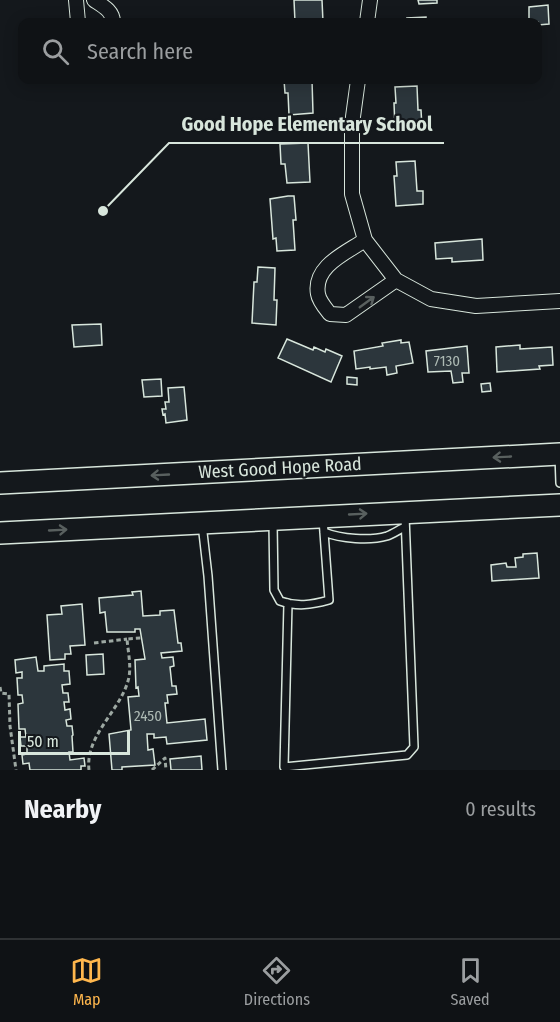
<!DOCTYPE html>
<html lang="en">
<head>
<meta charset="utf-8">
<style>
  body { margin:0; font-family:"Fira Sans Condensed",sans-serif; background:#1d2022; color:#f1f3f6 }
  .scale { position:absolute; left:18px; bottom:15px; width:112px; box-sizing:border-box; padding-left:6px; border:3px solid #d8e6dc; border-top:0; font-size:16px; line-height:21px; white-space:nowrap; color:#d8e6dc; -webkit-text-stroke:4px #14181c; paint-order:stroke }
  .list { margin:0; padding:0; list-style:none }
  h2 { display:flex; justify-content:space-between; align-items:center; height:78px; margin:0; padding:0 24px; font-size:26px }
  h2 small { font-size:20px; font-weight:400; color:#9b9ea0 }
  .icon { flex:none; width:33px; height:33px; fill:none; stroke:currentColor; stroke-width:2; stroke-linecap:round; stroke-linejoin:round }
  .map { position:relative; flex:none; width:560px; height:770px; overflow:hidden }
  .search { position:absolute; background:#0f1215; box-shadow:0 3px 15px #0003; left:18px; right:18px; top:18px; height:66px; display:flex; align-items:center; gap:15px; box-sizing:border-box; padding:0 21px; border-radius:12px; color:#9b9ea0; font-size:22px }
  .sheet { height:168px; background:#0f1215 }
  nav { display:flex; justify-content:space-around; align-items:center; box-sizing:border-box; height:84px; border-top:2px solid #2f3234; background:#0f1215; font-size:16px; color:#9b9ea0 }
  nav a { display:grid; justify-items:center; gap:3px }
  nav .on { color:#ffb74d }
  .map>svg:first-child { display:block }
</style>
</head>
<body>
<div class="map">
<svg width="560" height="770" viewBox="0 0 560 770">
  <rect width="100%" height="100%" fill="#14181c"/>
  <!-- building -->
  <path fill="#2c363c" stroke="#d8e6dc" stroke-width="1.5" d="M294,0H322L323,22H295Z
    M418,0H437V3L419,4Z
    M548,5L549,24L538,25V22H529V7Z
    M426,17V22H408L407,18Z
    M284,80H312L313,113L289,115L288,93H285Z
    M417,86L418,110H421L422,127L395,129L394,103H396L395,87Z
    M308,143L310,182L287,183L285,164H281L280,144Z
    M415,161L417,191H423V204L396,206L394,176H397L396,162Z
    M288,196H294L296,220H293L295,250L277,251L276,238L273,239L270,199Z
    M482,239L483,260L452,262V258L436,259L435,243Z
    M258,267L275,268L274,300H277L276,325L252,323L254,282H257Z
    M101,324L102,345L74,347L72,325Z
    M287,339L313,350L314,347L325,352L326,349L342,356L331,382L278,358Z
    M401,340V343L409,342L413,363L396,366L397,373L387,375L386,367L370,369V367L356,369L354,351L383,346L382,343Z
    M520,345V349L552,347L553,365L539,366L540,369L497,372L496,347Z
    M467,346L469,373H462L463,382L453,383L451,371L428,372L426,351Z
    M347,377L357,378V385L347,384Z
    M161,379L162,396L144,397L142,380Z
    M490,383L491,391L482,392L481,384Z
    M184,387L187,420L166,423L165,414L163,415L162,409H166L165,402H169L168,388Z
    M537,553L539,578L492,581L491,565L506,563L507,567H516L515,558L523,557V554Z
    M141,591L143,616L160,615V611L174,610L178,643H181L182,651L161,653L162,658L173,657L174,666L170,667L172,686H176L177,694L167,695L168,703H165L167,723L205,719L207,740L167,744L166,737L154,738V734H147L148,750L153,749L155,765L122,767V770H112L109,734L131,730L128,697L139,696L138,687L136,688L135,660L145,659L140,629H135V632H107L105,612L100,613L99,598L133,595L132,592Z
    M82,604L85,645L70,646L71,654H65V659L50,660L47,615L62,614L61,606Z
    M103,654L104,674L87,675L86,655Z
    M36,657L38,671H44V666L64,664V671H69L70,684L62,685L63,693H68L69,702H64L65,710L70,709L71,719L66,720L67,726H72L73,735L72,736L73,752H69L70,760L84,758L85,766H81V770H30L29,763L23,764L22,755L27,754V746H21L20,737H26L25,729H19L18,704L23,703L22,695H18L17,678H22V672L16,673L15,660Z
    M201,756L202,770H171L170,759Z"/>
  <g fill="none" stroke-linecap="round" stroke-linejoin="round">
    <defs>
      <path id="lane" d="M559,455L560,483
        M273,523L274,590L280,601C297,607 311,605 329,600L323,519
        M202,524L208,576L222,770
        M324,532C341,539 370,541 387,536C393,534 400,529 405,527
        M288,603L284,767L407,755L414,747L405,516"/>
      <path id="street" d="M76,0L78,22
        M94,0C103,6 113,11 113,22
        M367,22L370,0
        M358,80L352,124V194L365,240L396,280L431,299L476,306L560,301
        M365,240C346,253 313,266 318,294C319,301 326,309 330,314L346,315L396,280"/>
      <path id="primary" d="M0,483L560,454
        M0,533L560,505"/>
    </defs>
    <!-- lane casing -->
    <use href="#lane" stroke="#d8e6dc" stroke-width="10"/>
    <!-- street casing -->
    <use href="#street" stroke="#d8e6dc" stroke-width="16"/>
    <!-- primary casing -->
    <use href="#primary" stroke="#d8e6dc" stroke-width="24"/>
    <!-- path -->
    <path stroke="#9da8a2" stroke-width="3" stroke-dasharray="4.5 3" stroke-linecap="butt" d="M94,643L127,639
      M0,687L1,693L9,694L10,726L16,770
      M89,770C85,736 119,712 128,681C132,668 128,652 127,639L141,638
      M152,770L165,758L166,770"/>
    <!-- lane -->
    <use href="#lane" stroke="#14181c" stroke-width="7"/>
    <!-- street -->
    <use href="#street" stroke="#14181c" stroke-width="14"/>
    <!-- primary -->
    <use href="#primary" stroke="#14181c" stroke-width="21"/>
  </g>
  <!-- one-way arrows -->
  <defs><path id="oneway-shaft" d="M-6 0H5M1.5-3L5.5 0L1.5 3" fill="none" stroke-width="1.6" stroke-linecap="round" stroke-linejoin="round" transform="scale(1.5)"/></defs>
  <g stroke="#59605f">
    <use href="#oneway-shaft" transform="translate(367 302) rotate(-36)"/>
    <use href="#oneway-shaft" transform="translate(502 457) rotate(177)"/>
    <use href="#oneway-shaft" transform="translate(160 475) rotate(177)"/>
    <use href="#oneway-shaft" transform="translate(358 514) rotate(-3)"/>
    <use href="#oneway-shaft" transform="translate(58 530) rotate(-3)"/>
  </g>
  <g text-anchor="middle" stroke-width="4.5" stroke-linejoin="round" paint-order="stroke">
    <!-- number labels -->
    <g font-size="15" fill="#adbab4">
      <text x="447" y="366">7130</text>
      <text x="148" y="721">2450</text>
    </g>
    <!-- street labels -->
    <g font-size="18" fill="#d8e6dc" stroke="#14181c">
      <text transform="translate(280 468) rotate(-3)" y="6">West Good Hope Road</text>
    </g>
  </g>
  <!-- callouts -->
  <path fill="none" stroke="#d8e6dc" stroke-width="2" d="M103 211L169 143H444"/>
  <circle fill="#d8e6dc" stroke="#14181c" stroke-width="2" cx="103" cy="211" r="6"/>
  <g font-size="20" text-anchor="middle" font-weight="bold" fill="#d8e6dc" stroke="#14181c" stroke-width="4.5" stroke-linejoin="round" paint-order="stroke">
    <text x="307" y="131">Good Hope Elementary School</text>
  </g>
</svg>
<div class="scale">50 m</div>
<div class="search"><svg class="icon" aria-label="search" viewBox="0 0 24 24"><circle cx="10" cy="10" r="6"/><path d="M15 15l6 6"/></svg>Search here</div>
</div>
<section class="sheet">
<h2>Nearby<small>0 results</small></h2>
<ul class="list">
</ul>
</section>
<nav>
<a class="on"><svg class="icon" aria-label="map" viewBox="0 0 24 24"><path d="M3 6l6-2 6 2 6-2v14l-6 2-6-2-6 2zM9 4v14M15 6v14"/></svg>Map</a>
<a><svg class="icon" aria-label="directions" viewBox="0 0 24 24"><path d="M12 3l9 9-9 9-9-9zM9 14v-3h6M13 9l2 2-2 2"/></svg>Directions</a>
<a><svg class="icon" aria-label="saved" viewBox="0 0 24 24"><path d="M7 4h10v16l-5-4-5 4z"/></svg>Saved</a>
</nav>
</body>
</html>
